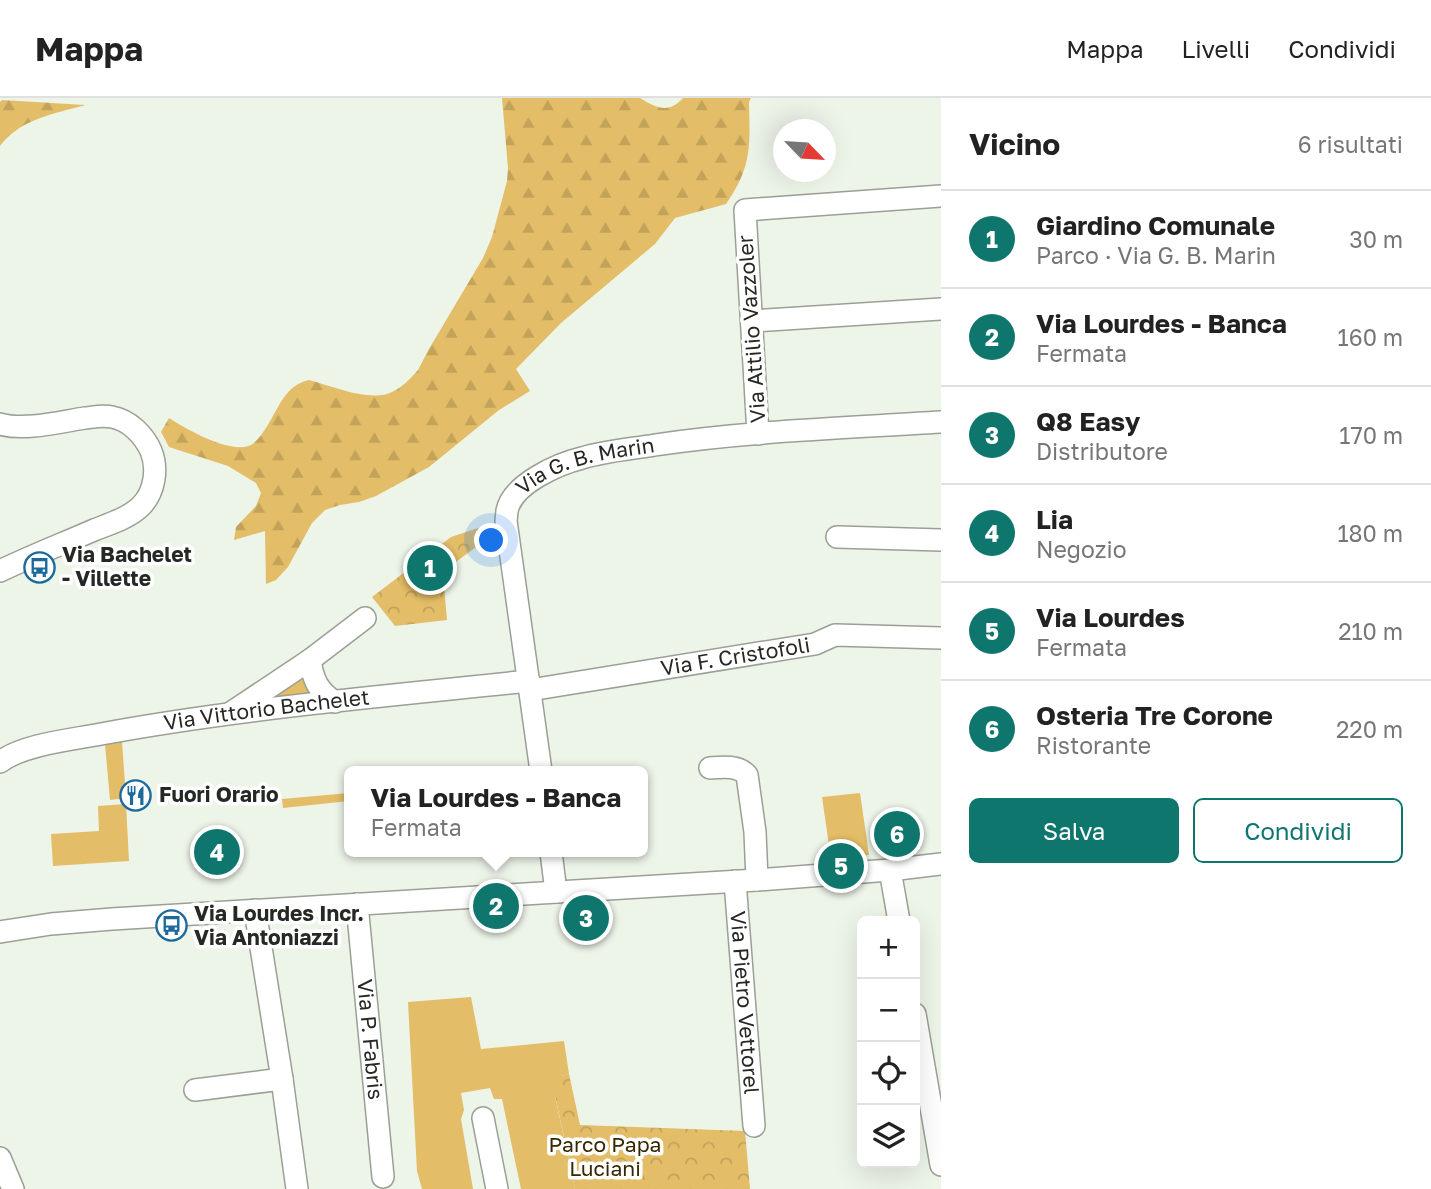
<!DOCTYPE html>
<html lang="it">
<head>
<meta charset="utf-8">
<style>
  body { margin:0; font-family:"Golos Text",sans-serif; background:#f6f6f6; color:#222 }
  .controls { position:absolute; right:21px; bottom:21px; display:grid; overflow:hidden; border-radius:10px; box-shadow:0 7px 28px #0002 }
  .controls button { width:63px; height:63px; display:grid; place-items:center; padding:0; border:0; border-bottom:2px solid #e0e0e0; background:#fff; color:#222; font:35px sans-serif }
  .compass { position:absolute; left:773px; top:21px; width:63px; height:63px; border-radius:50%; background:#fff; box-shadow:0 7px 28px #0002; rotate:115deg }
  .you { position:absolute; left:492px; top:443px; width:24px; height:24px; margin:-18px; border:5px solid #fff; border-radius:50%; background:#1a73e8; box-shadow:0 0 0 10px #1a73e833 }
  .badge { display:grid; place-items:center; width:46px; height:46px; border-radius:50%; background:#0f766e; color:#fff; font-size:23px; font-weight:700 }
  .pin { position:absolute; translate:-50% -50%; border:4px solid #fff; box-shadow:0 2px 7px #0006 }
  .popup { position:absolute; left:344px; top:668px; width:304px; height:91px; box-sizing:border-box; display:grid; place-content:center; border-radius:10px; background:#fff; filter:drop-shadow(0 2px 5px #0005); font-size:23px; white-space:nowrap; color:#767676 }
  .popup b { font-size:26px; color:#222 }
  .popup::after { content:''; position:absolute; left:50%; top:100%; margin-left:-14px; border:14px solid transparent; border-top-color:#fff }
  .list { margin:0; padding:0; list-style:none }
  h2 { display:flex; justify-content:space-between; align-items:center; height:91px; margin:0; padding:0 28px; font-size:30px }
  h2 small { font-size:23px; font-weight:400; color:#767676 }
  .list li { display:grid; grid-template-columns:46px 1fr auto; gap:21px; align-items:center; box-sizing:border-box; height:98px; padding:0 28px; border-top:2px solid #e0e0e0 }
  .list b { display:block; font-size:26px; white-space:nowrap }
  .list p { margin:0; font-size:23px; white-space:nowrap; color:#767676 }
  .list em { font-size:23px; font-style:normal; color:#767676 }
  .actions { display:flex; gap:14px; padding:21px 28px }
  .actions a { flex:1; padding:16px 0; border:2px solid #0f766e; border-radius:10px; text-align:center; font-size:24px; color:#0f766e }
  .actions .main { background:#0f766e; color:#fff }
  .icon { flex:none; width:38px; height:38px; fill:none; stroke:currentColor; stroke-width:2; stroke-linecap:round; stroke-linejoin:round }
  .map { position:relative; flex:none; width:941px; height:1091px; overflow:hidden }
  header { display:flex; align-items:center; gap:42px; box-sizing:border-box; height:98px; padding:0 35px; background:#fff; border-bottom:2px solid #e0e0e0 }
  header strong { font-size:33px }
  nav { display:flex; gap:38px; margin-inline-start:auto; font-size:24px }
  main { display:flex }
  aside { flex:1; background:#fff }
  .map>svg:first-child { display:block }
</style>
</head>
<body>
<header>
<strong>Mappa</strong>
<nav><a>Mappa</a><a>Livelli</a><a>Condividi</a></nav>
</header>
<main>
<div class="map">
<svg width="941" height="1091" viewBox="0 0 941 1091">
  <defs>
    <pattern id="forest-firs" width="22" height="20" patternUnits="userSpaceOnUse" patternTransform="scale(1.75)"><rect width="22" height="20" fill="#e3bd67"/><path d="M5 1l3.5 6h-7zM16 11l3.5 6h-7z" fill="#c3a259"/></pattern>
    <pattern id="park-crowns" width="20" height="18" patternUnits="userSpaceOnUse" patternTransform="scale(1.75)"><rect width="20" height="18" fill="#e3bd67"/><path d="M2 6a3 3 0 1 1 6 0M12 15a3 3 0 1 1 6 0" fill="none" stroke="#c3a259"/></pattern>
  </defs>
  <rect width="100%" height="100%" fill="#edf4e8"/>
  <!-- grass -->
  <path fill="#e3bd67" d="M301,576L316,596L276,600V596Z
    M122,643L126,700L110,702L105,646Z
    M349,695V703L283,710L282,701Z
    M860,695L869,757L831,761L822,699Z
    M126,706L129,763L53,768L51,736L99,733L98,708Z
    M471,899L481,951L564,943L569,976L561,978V992L555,998L575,1091H521L502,1001H494L490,990L461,995L464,1012L461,1021L473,1091H422L417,1073L408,904Z"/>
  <!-- forest -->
  <path fill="url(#forest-firs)" d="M502,0H640C656,10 669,16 683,0H751L749,4C750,48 752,69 726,106L675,120L655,146L561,225L516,271L530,293L499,312L429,369L376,398L359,404L340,407L325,412L312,425L288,469L276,482L266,486L265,433L234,442L236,429L256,408L261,395L256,385L228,368L169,349L161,334L169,320C186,331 236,360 254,345C264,336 271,321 278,309C285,296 294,285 309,282C331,288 365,302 387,296C400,292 409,282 418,272L429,251L483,160L492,139L507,83L508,70Z
    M2,2L85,7C54,16 20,21 0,48V4Z"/>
  <!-- park -->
  <path fill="url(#park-crowns)" d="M499,423L502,447L475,450L457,463L443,477L447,522L395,528L372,499L451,439Z
    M569,976L580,1027L745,1033L750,1091H575L555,997L561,992V978Z"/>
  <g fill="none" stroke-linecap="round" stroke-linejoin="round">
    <defs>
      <g id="minor">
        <path d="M752,223L941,211"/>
        <path d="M0,326C25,333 59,324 85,320C94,319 103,317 112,319C129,322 144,337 151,353C158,370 155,394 141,408C129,420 109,426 94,432C62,446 31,458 0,473"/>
        <path d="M758,336L745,112L941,98"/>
        <path d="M837,439L941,442"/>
        <path d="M310,562C313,582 318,593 335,604"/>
        <path id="s1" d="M530,592L815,546L835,537L941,540"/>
        <path d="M232,614L310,562L365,520"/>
        <path id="s2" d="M0,664C24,646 71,642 101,636C242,610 386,598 529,583"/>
        <path d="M710,670C722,669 738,667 747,677L755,734L757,782"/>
        <path id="s3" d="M541,673L506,423C506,423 507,413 507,413C512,386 558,366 582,360C606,353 631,351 655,347C749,333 846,330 941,324"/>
        <path d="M551,754L556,794"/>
        <path d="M890,772L899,823"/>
        <path id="s4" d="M735,783L754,1028"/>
        <path id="s5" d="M357,806L383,1079"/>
        <path d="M255,812L282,981L297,1091"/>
        <path d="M0,834L51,826L112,821L757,782L890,772L941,766"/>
        <path d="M915,916L941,1067"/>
        <path d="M195,992L282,981"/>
        <path d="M483,1020L497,1091"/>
        <path d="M0,1060L13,1091"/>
      </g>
    </defs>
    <!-- minor casing -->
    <use href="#minor" stroke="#9aa095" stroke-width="24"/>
    <!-- minor -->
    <use href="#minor" stroke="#fff" stroke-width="21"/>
  </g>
  <!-- icons -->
  <defs>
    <symbol id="bus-ring" viewBox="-11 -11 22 22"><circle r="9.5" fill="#fff" stroke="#1c699b" stroke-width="1.5"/><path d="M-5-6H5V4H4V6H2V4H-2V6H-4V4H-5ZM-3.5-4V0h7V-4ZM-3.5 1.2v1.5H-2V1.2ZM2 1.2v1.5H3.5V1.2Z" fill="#1c699b"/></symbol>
    <symbol id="restaurant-ring" viewBox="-11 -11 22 22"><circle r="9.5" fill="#fff" stroke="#1c699b" stroke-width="1.5"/><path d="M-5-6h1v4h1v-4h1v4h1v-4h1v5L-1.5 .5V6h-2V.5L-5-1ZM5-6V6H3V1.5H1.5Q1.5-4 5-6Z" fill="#1c699b"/></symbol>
  </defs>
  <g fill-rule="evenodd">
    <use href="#bus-ring" x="22" y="452" width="35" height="35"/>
    <use href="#restaurant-ring" x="118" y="680" width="35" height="35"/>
    <use href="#bus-ring" x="154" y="810" width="35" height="35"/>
  </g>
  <g text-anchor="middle" stroke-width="7" stroke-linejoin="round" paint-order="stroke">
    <!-- street labels -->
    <g font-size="21" fill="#262824" stroke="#fff">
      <text transform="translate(752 231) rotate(-94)" y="7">Via Attilio Vazzoler</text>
      <text dy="7" stroke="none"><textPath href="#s3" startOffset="359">Via G. B. Marin</textPath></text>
      <text dy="7" stroke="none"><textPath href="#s1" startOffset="208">Via F. Cristofoli</textPath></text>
      <text dy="7" stroke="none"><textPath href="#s2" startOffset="273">Via Vittorio Bachelet</textPath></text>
      <text dy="7" stroke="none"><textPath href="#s4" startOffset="122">Via Pietro Vettorel</textPath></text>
      <text dy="7" stroke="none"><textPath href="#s5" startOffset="136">Via P. Fabris</textPath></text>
    </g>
    <!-- poi labels -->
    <g font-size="21" font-weight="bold" fill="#262824" stroke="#fff" text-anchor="start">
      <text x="62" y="464">Via Bachelet<tspan x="62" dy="24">- Villette</tspan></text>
      <text x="159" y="704">Fuori Orario</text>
      <text x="194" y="823">Via Lourdes Incr.<tspan x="194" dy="24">Via Antoniazzi</tspan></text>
    </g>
    <!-- park labels -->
    <g font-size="21" fill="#382801" stroke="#fff">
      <text x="605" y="1054">Parco Papa<tspan x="605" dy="24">Luciani</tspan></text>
    </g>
  </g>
</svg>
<div class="controls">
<button>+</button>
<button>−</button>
<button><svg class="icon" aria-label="locate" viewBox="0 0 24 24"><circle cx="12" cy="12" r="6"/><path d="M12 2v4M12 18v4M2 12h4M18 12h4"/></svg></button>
<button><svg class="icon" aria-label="layers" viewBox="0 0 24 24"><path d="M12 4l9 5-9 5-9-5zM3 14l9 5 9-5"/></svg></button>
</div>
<svg class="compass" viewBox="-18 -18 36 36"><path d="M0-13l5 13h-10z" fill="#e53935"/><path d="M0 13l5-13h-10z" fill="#767676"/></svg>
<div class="you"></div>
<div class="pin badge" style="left:430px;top:470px">1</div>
<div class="pin badge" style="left:496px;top:808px">2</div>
<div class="popup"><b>Via Lourdes - Banca</b>Fermata</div>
<div class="pin badge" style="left:586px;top:820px">3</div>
<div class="pin badge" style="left:217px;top:754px">4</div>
<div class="pin badge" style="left:841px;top:768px">5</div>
<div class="pin badge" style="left:897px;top:736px">6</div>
</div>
<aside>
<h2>Vicino<small>6 risultati</small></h2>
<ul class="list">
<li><span class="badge">1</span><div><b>Giardino Comunale</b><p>Parco · Via G. B. Marin</p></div><em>30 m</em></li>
<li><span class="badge">2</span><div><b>Via Lourdes - Banca</b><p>Fermata</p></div><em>160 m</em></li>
<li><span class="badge">3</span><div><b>Q8 Easy</b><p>Distributore</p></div><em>170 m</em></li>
<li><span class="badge">4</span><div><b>Lia</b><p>Negozio</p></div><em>180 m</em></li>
<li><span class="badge">5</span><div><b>Via Lourdes</b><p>Fermata</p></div><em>210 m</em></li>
<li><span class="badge">6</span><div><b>Osteria Tre Corone</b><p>Ristorante</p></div><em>220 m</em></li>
</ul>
<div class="actions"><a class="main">Salva</a><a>Condividi</a></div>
</aside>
</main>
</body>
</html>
